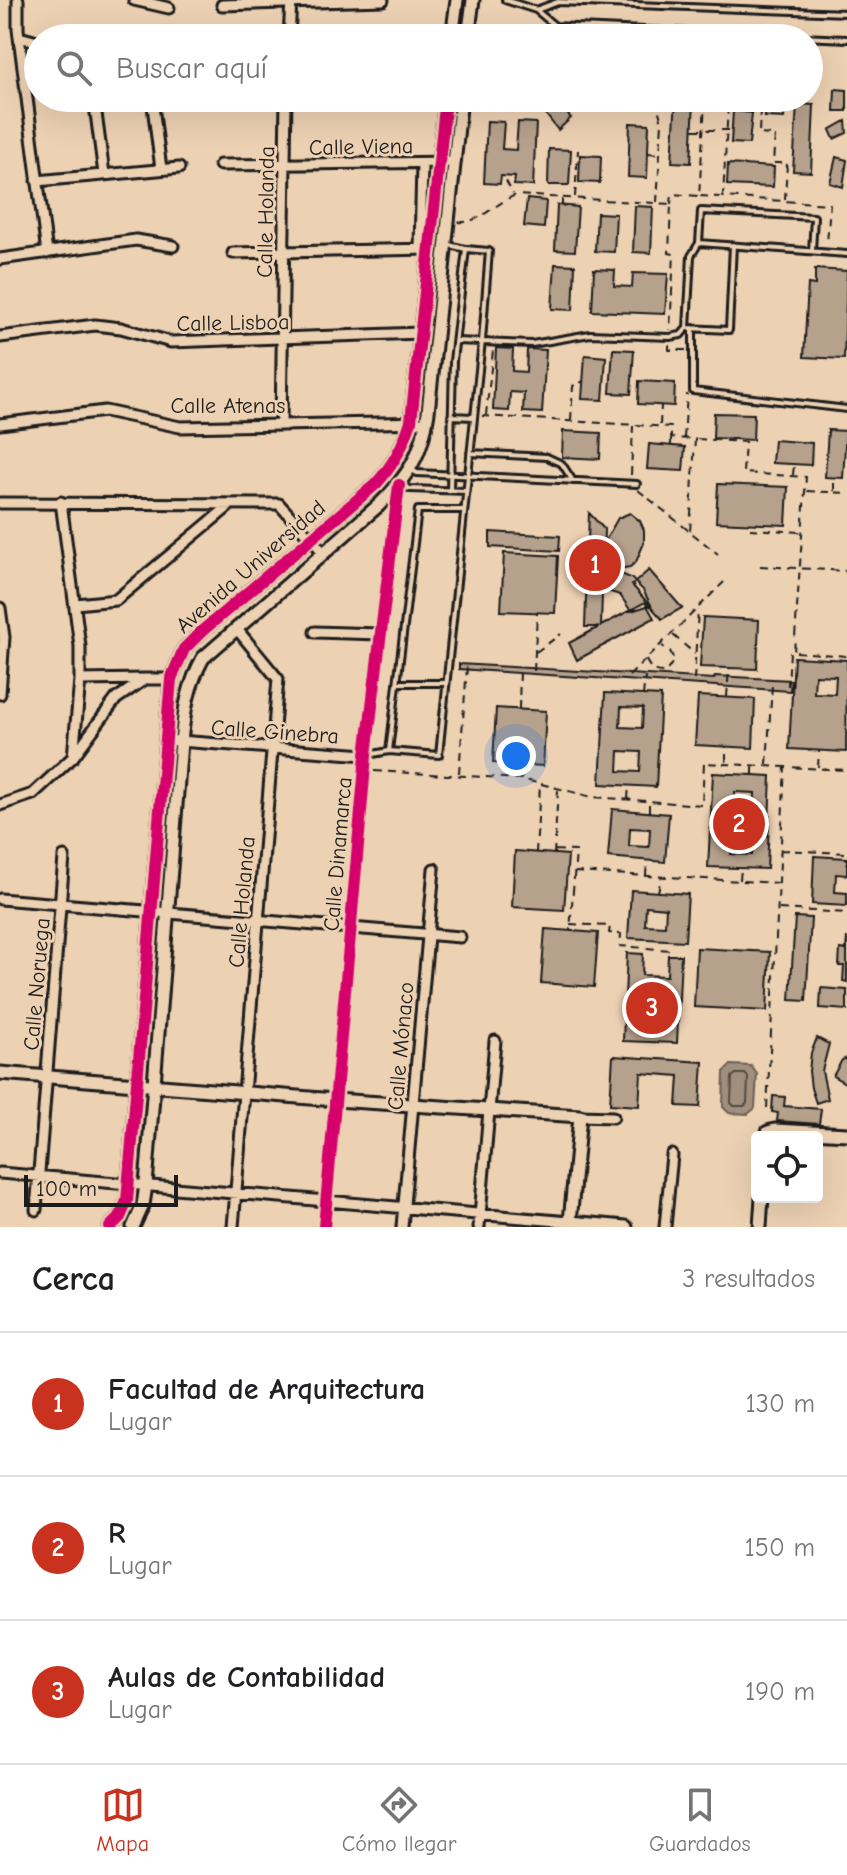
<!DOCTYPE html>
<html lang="es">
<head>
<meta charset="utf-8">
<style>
  body { margin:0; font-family:"Comic Neue",sans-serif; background:#f2f2f2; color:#202124 }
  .controls { position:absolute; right:24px; bottom:24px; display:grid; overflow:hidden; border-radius:8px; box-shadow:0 8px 32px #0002 }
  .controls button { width:72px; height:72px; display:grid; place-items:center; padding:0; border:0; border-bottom:2px solid #e0e0e0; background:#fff; color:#202124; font:40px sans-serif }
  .scale { position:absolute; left:24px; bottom:20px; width:154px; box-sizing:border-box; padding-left:8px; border:4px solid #1c1c1c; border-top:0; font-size:22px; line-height:28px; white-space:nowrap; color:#1c1c1c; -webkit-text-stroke:6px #edd1b3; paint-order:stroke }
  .you { position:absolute; left:516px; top:756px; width:28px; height:28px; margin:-20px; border:6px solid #fff; border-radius:50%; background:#1a73e8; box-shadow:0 0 0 12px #1a73e833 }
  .badge { display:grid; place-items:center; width:52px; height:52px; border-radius:50%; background:#c8321e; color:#fff; font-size:26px; font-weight:700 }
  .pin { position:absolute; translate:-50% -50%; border:4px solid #fff; box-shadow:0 2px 8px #0006 }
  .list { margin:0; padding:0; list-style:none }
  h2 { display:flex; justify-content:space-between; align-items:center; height:104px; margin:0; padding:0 32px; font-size:34px }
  h2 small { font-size:26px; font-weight:400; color:#757577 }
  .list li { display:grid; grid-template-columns:52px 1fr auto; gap:24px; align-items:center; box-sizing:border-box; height:144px; padding:0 32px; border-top:2px solid #e0e0e0 }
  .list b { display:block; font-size:30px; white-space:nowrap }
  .list p { margin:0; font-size:26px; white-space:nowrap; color:#757577 }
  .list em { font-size:26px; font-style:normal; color:#757577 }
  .icon { flex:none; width:44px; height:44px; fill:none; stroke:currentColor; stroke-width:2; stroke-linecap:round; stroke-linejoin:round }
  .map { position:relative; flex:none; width:847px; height:1227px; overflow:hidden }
  .search { position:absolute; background:#fff; box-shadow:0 8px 32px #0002; left:24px; right:24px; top:24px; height:88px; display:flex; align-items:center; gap:20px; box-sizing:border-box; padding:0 28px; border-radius:44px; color:#757577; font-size:30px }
  .sheet { height:536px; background:#fff }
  nav { display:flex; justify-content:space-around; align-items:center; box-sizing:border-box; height:112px; border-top:2px solid #e0e0e0; background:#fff; font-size:22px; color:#757577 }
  nav a { display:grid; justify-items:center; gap:4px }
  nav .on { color:#c8321e }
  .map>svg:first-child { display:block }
</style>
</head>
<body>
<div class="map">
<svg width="847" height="1227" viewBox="0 0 847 1227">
  <rect width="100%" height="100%" fill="#edd1b3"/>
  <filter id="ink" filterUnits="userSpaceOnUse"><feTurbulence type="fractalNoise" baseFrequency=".0125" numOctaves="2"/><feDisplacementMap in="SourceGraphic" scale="16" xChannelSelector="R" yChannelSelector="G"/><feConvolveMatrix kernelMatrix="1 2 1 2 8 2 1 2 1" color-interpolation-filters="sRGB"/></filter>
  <g filter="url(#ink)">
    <!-- water -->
    <path fill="#a08f7c" stroke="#6b6156" stroke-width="2" d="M731,1065L751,1066L757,1074L755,1108L748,1114L729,1113L723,1107L724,1072Z"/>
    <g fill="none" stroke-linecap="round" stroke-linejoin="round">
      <!-- shore -->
      <path stroke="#514a42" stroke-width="2" d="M736,1074H745L748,1077L747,1103L744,1106H734L731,1103L732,1077Z"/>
    </g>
    <!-- building -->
    <path fill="#b6a18c" stroke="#1c1c1c" stroke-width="2" fill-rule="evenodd" d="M835,89L847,90V111H834Z
      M533,98H553L571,118L558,130Z
      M676,98L694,99L691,163L672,162Z
      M733,98H753V106L733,104Z
      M766,98H786L784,118L765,117Z
      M797,104L814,105L811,172L793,171Z
      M733,111L752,113L749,144L731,143Z
      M487,121L504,122L502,149L516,150L518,122L536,123L533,186L514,185L515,177L501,176L500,184L484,183Z
      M846,121L847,133L834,139L830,130Z
      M630,123L649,124L647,178L628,177Z
      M549,149L571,150L569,185H548Z
      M580,155L601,156L600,183L579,182Z
      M836,157L847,160L843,187L830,183Z
      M728,164L774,167L773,187L727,185Z
      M527,199L546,201L544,228L524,226Z
      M557,205L578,207L575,251L555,250Z
      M635,206L653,207L651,253L633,252Z
      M597,213L616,214L614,252L595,251Z
      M555,264L575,265L573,310L552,309Z
      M594,269L615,270L614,286L632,287L633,273L668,274L665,314L592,311Z
      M815,269L847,271L844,359L804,357L808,284L815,285Z
      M496,348L513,349L512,371L526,372L527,349L546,350L542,413L523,412L524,393L510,392L509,411L493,410Z
      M613,349L634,350L631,394L610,393Z
      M585,355L606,357L603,400L582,399Z
      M639,381L675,383L674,406L638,404Z
      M714,413L754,414L753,440L713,438Z
      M828,430L846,431L843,478L825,477Z
      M563,431L601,433L600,459L562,457Z
      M774,440L812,443L811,465L772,463Z
      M649,444L685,447L683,471L647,469Z
      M718,484L788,487L786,525L716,522Z
      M589,513L604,529L601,626L645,602L654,618L577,660L569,643L599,627H585Z
      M630,513L640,521L644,530V543L636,562L630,567L618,569L606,559L605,541L618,518Z
      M490,532L560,536L559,551L490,547Z
      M504,553L558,556L555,613L501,611Z
      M606,568L631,578L643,590L651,605L631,611L620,595L601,589Z
      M649,570L682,608L662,619L632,585Z
      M703,617L759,620L757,669L700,667Z
      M794,657L847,660L846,752L789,749ZM815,675L836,676L835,694L814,693Z
      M459,664L714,679L715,676L791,680L790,691L459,669Z
      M605,693L661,696L656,787L600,784ZM621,707L643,708L642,728L620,727ZM619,751L641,752L640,772L618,771Z
      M698,696L755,699L753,748L695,745Z
      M496,708L546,711L543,766L493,763Z
      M713,773L771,776L767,869L708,867ZM735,792L755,793L754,811L734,810ZM732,836L753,837L752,855L731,854Z
      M612,809L669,814L665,862L608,857ZM630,828L650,829L649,847L629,846Z
      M515,851L568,855L564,910L512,907Z
      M814,856L847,858V875L836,874L835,892L847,893V906L812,904Z
      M631,890L688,894L685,941L628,938ZM646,906L666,908L665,926L645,925Z
      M795,917L811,918L806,1001L790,1000Z
      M545,929L598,933L594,987L541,983Z
      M847,937V982L843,981L844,966H839L840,949L846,950Z
      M697,948L770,952L767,1011L694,1007Z
      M627,953L643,954L642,975L667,976L668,955H681L677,1043L623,1041Z
      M821,988L847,990V1010L820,1008Z
      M817,1038L829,1044L822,1071L828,1099L816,1103L811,1088L809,1071L811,1053Z
      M613,1056L703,1062L700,1107L677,1106L679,1076L641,1073L639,1106L610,1104Z
      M847,1058V1084L833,1076L842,1060Z
      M773,1096L785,1097L784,1106L821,1109L819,1124L777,1121L778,1113L772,1112Z"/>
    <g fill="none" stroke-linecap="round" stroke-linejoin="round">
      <defs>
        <path id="service" d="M505,0L536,10L555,26L847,39
          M536,10L558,2L847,13
          M699,243L701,211L814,217L812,251
          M449,245L466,249
          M687,328L729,330L733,245
          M693,328V391L847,409
          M456,341L532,344L590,334L670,337L681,335L687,328L691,256L699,243L847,254
          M451,416L473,417
          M470,453L547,457L562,464L573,481
          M412,470L417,473L637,484
          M399,485L410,489L467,491
          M397,683H446
          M389,751L418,510H464
          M368,755L389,751L439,755L482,341L489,251L466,249L453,361L450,490"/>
        <path id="minor" d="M18,0V29L47,253
          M134,0L169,8
          M222,5L383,0
          M19,37L38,42
          M289,38L291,0
          M94,98L104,174
          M152,98L161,169
          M220,165L455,162
          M37,181L179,168
          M420,249L422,163
          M233,253L431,249
          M0,259L136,240L173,246
          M0,337L95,325L121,328L171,342L421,333
          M281,423L286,98
          M0,424L105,411L180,427L427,422
          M61,502L80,646V680L73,757
          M0,503L279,504L324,553
          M76,604L116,600L229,506
          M0,608L4,637L0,694
          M315,632L380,634
          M80,680L145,679
          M166,740L366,755
          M0,805L33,794L73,757L116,699L145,679H171
          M0,899L460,937
          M580,1116L613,1117
          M0,1173L570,1222V1227
          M36,1210L64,857
          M233,1227L278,679L236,628
          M324,1227L366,755L399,485
          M402,1227L434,869
          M479,1227L495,1041
          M665,1227L672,1155"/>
        <path id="tertiary" d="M452,38L457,0
          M468,38L473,0
          M0,1073L335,1100L580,1116L570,1222L626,1227
          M768,1137V1132L775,1130L847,1134
          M110,1227L120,1217L127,1201L171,679L184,649L202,631L376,484C394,464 403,446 411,421L446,98
          M133,1227L143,1205L146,1185L181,742C184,711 188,685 203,658L379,505C409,475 422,455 428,412L461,98
          M760,1227L762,1197"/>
      </defs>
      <!-- service casing -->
      <use href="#service" stroke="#1c1c1c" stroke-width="10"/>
      <!-- minor casing -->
      <use href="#minor" stroke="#1c1c1c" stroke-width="15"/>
      <!-- tertiary casing -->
      <use href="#tertiary" stroke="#1c1c1c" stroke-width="17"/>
      <!-- path -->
      <path stroke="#1c1c1c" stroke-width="2" stroke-dasharray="8 6" stroke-linecap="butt" d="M655,98L662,122L657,202
        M729,98L728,105L760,109L761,98
        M760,109L759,134L775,135L773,163H787L785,199
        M693,130H732
        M648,153L659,154
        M506,181L513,194
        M700,196L721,197
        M575,197L578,150
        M671,204L672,194L699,196L705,104L728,105L723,197L830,204L827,244
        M562,206V199
        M458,222C480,224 496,202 516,195L671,204L669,253L674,254L670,330
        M669,345V350H686
        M486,415L493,350
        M482,416L671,427V438L695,439L690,533
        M571,420L573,386L584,381
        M660,425L661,406
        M684,438L687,394
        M697,439L745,442L743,473L806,477L794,652H790L788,686
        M671,446V439
        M631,475L633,426
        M793,475L794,464
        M638,490L718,554
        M807,491L847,493
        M834,491V477
        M750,529L802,532
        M760,566L847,571
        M673,635L695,654
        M536,652L561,634
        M796,652L847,656
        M646,660C651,671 655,672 666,672L674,660L670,651L662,646
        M534,671L537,613
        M629,676L724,582
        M694,680L698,610
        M643,695L645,677
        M727,697L729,668
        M519,709L520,670
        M726,762V747
        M767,764L772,685
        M818,767L819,750
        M374,771L522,779L592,797L702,805L704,763L847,770
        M459,773L467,667
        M753,775V766
        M522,778L523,765
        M628,799L629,785
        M649,812V803
        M555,850L576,851L570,931
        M781,850L847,853
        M536,853L540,785
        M554,854L558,790
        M575,872L778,883
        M646,875L647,860
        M740,880L741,868
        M658,892L661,878
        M779,909L847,913
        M570,924L610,926L609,933L621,934L620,946L671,950
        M767,1108L785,767"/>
      <!-- service -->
      <use href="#service" stroke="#edd1b3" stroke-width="4"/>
      <!-- minor -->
      <use href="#minor" stroke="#edd1b3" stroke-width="9"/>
      <!-- tertiary -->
      <use href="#tertiary" stroke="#edd1b3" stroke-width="11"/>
      <defs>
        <path id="cycleway" d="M110,1227L120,1217L127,1201L171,679L184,649L202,631L376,484C394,464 403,446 411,421L446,98
          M324,1227L366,755L399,485"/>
      </defs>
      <!-- cycleway casing -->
      <use href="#cycleway" stroke="#edd1b3" stroke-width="17"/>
      <!-- cycleway -->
      <use href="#cycleway" stroke="#d6006c" stroke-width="12"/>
    </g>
  </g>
  <g text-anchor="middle" stroke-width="6" stroke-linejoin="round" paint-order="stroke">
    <!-- street labels -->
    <g font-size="22" fill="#1c1c1c" stroke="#edd1b3">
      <text transform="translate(361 146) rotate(-1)" y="8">Calle Viena</text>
      <text transform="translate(265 212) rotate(-89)" y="8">Calle Holanda</text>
      <text transform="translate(233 322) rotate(-1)" y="8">Calle Lisboa</text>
      <text x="228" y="413">Calle Atenas</text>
      <text transform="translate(250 566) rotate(-41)" y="8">Avenida Universidad</text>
      <text transform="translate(275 731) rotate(4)" y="8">Calle Ginebra</text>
      <text transform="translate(337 854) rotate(-85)" y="8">Calle Dinamarca</text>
      <text transform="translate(241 902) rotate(-85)" y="8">Calle Holanda</text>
      <text transform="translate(36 984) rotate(-85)" y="8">Calle Noruega</text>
      <text transform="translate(400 1046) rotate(-85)" y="8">Calle Mónaco</text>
    </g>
  </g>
</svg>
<div class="controls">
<button><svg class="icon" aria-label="locate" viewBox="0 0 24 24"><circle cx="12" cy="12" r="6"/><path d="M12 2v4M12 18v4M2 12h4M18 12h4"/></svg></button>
</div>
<div class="scale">100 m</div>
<div class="you"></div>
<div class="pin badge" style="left:595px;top:565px">1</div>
<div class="pin badge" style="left:739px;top:824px">2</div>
<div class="pin badge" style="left:652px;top:1008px">3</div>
<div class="search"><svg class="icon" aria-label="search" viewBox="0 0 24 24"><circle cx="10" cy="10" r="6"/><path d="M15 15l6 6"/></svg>Buscar aquí</div>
</div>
<section class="sheet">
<h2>Cerca<small>3 resultados</small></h2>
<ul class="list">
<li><span class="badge">1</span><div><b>Facultad de Arquitectura</b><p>Lugar</p></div><em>130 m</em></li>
<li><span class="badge">2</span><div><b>R</b><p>Lugar</p></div><em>150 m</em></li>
<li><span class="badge">3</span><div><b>Aulas de Contabilidad</b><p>Lugar</p></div><em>190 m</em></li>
</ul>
</section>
<nav>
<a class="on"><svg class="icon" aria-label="map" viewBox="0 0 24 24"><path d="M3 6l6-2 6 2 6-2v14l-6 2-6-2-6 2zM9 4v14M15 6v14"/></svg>Mapa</a>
<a><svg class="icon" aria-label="directions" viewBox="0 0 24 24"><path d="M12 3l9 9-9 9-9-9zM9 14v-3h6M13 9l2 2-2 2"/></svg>Cómo llegar</a>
<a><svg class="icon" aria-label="saved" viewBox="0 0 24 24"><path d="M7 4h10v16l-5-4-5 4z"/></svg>Guardados</a>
</nav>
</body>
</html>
